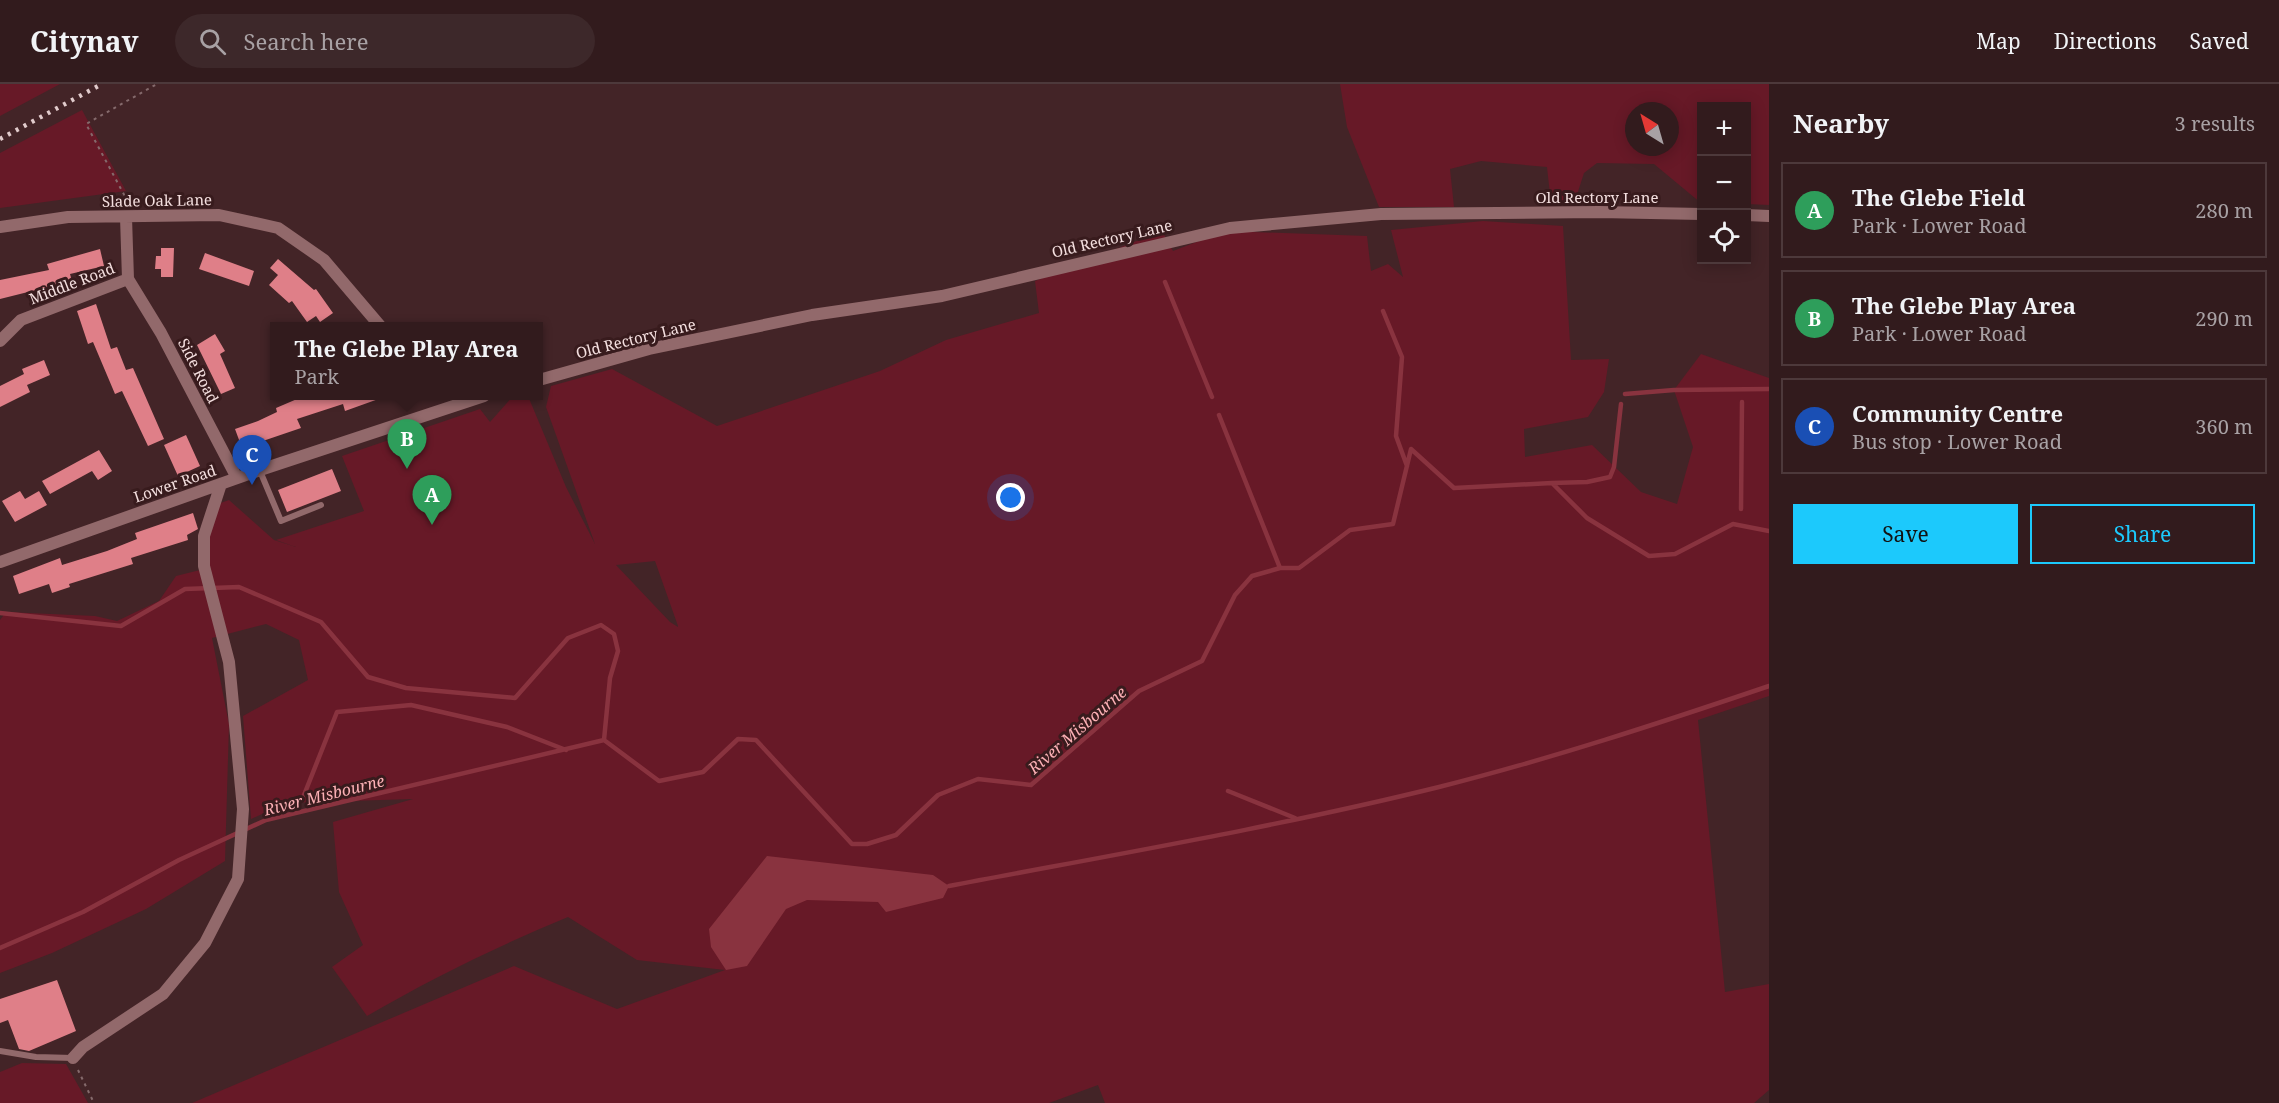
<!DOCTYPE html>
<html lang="en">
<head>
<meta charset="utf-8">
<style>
  body { margin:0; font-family:"Noto Serif",serif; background:#3d282a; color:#f1f3f6 }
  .controls { position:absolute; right:18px; top:18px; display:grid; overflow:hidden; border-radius:0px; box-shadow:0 3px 15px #0003 }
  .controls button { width:54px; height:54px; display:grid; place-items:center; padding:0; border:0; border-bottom:2px solid #4d393b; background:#321b1d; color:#f1f3f6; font:30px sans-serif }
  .compass { position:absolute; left:1625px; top:18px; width:54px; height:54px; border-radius:50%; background:#321b1d; box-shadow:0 3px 15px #0003; rotate:323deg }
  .you { position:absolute; left:1011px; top:414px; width:21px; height:21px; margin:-15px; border:4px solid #fff; border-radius:50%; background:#1a73e8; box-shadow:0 0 0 9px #1a73e833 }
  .badge { display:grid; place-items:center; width:39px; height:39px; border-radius:50%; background:#1cc9fc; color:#fff; font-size:20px; font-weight:700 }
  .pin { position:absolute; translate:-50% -50px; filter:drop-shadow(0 2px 3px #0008) }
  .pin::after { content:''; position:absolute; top:32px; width:21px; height:18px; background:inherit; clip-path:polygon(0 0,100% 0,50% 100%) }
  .popup { position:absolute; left:270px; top:238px; width:273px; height:78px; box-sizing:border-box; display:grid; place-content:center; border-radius:0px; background:#321b1d; filter:drop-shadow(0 2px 4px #0005); font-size:20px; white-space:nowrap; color:#a8a1a4 }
  .popup b { font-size:22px; color:#f1f3f6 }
  .popup::after { content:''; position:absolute; left:50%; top:100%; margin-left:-12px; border:12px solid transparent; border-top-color:#321b1d }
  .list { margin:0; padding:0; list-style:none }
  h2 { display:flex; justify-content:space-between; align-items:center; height:78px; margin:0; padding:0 24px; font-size:26px }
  h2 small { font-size:20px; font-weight:400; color:#a8a1a4 }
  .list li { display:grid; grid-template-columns:39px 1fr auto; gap:18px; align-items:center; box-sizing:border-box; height:96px; margin:0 12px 12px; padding:0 12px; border:2px solid #4d393b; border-radius:0px }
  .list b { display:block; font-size:22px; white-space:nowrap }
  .list p { margin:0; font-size:20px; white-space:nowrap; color:#a8a1a4 }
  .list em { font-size:20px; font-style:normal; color:#a8a1a4 }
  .actions { display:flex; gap:12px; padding:18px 24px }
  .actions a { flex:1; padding:14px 0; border:2px solid #1cc9fc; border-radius:0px; text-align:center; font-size:21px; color:#1cc9fc }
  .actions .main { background:#1cc9fc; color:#111 }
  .icon { flex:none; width:33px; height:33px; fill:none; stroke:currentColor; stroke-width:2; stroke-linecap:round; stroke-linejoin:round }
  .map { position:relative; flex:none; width:1769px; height:1019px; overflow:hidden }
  header { display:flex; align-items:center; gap:36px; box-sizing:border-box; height:84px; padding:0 30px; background:#321b1d; border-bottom:2px solid #4d393b }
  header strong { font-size:28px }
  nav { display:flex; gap:33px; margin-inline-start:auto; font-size:21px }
  .search { width:420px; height:54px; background:#3d282a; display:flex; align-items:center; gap:15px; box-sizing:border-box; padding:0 21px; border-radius:33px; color:#a8a1a4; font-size:22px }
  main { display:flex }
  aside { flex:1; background:#321b1d }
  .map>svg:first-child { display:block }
</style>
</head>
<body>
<header>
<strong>Citynav</strong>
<div class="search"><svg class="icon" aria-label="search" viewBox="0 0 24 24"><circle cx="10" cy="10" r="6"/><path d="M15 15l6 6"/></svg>Search here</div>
<nav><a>Map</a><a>Directions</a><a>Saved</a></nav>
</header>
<main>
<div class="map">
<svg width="1769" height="1019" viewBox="0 0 1769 1019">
  <rect width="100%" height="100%" fill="#432427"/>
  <!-- green -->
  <path fill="#671927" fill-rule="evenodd" d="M0,0H60L0,32Z
    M1340,0H1769V121L1747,120L1746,22H1702L1701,119L1654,80L1597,79L1584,89L1574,120L1551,119L1547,83L1481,77L1450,85L1454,123H1379L1347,43ZM1634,27H1670V63H1634Z
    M82,26L126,107L0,124V69Z
    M1483,137L1563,142L1571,276L1609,275L1604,308L1588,333L1524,345L1525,373L1592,361L1641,408L1677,420L1693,363L1674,306L1701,270L1769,294V612L1698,636L1725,908L1769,900V1006L1754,1019H1105L1098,1001L1049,1019H192L514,882L617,925L725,886L637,876L568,833C498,862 432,894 367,932L332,883L363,861L339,808L333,738L413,715L286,719L251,735L243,632L308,596L299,556L266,540L212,554L229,640L225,777L146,825L52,869L0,889V536L6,528L95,532L117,537L159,517L176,492L204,485L215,421L229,416L274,456L296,463L276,456L364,427L342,372L480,325L490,338L513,312H528L566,403L595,460L546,323L551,302L612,285L717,342L880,287L946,256L1039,229L1035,197L1162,147L1173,167L1225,147L1367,152L1371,187L1388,180L1403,193L1391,146ZM655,477L678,542V543L670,538L616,481Z
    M22,979L66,980L88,1019H0V988Z"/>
  <!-- water -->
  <path fill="#89333f" d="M767,772L933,791L949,802L943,814L886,828L878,818L807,816L786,825L747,882L726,886L711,863L709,845Z"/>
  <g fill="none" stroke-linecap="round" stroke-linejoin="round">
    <!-- stream -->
    <path stroke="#89333f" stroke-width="4.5" d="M1165,198L1212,313
      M1383,227L1402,273L1396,352L1407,382
      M1625,310L1674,306L1769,305
      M1219,331L1280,484
      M1552,399L1587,398L1610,393L1614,383L1621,320
      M1741,425L1742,318
      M0,529L121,542L185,505L239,503L321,538L368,593L406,604L515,614L568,554L601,541L614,550L618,567L610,594L604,656
      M1228,707L1295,734
      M304,711L337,628L411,621L507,643L566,666
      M949,802C1112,771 1277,743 1439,703C1550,675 1660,639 1769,602
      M0,864L83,828L179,776L266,736L604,656L659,697L703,688L738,655L756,656L852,760H867L896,751L938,711L978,695L1031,701L1139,607L1202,577L1235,511L1252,492L1280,484H1299L1350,446L1393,440L1411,365L1454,404L1552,399L1587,434L1649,472L1675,470L1733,440L1769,447"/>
  </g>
  <!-- building -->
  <path fill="#df7f88" d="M161,164H174L173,193H161V185H155L156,172H161Z
    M100,165L104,182L70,190L72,197L0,215V196L49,186L47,180Z
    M205,169L254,187L249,202L199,185Z
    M278,175L314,206L316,205L333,229L320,238L316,232L307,238L292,217L289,219L269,201L278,191L270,184Z
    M96,220L111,265L117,263L126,286L133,284L164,355L148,362L122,307L115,310L93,258L88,260L77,227Z
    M215,250L225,267L220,270L235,304L221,310L197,261Z
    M44,276L50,291L27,301L30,308L0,323V302L24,290L22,285Z
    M304,312L384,313L345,327L343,320L297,335L301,344L242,364L235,345L258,337L277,328L276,324Z
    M186,351L200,382L178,392L164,361Z
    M99,366L112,387L98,396L92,387L50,410L42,397Z
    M332,385L341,407L287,428L278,406Z
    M20,407L25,415L39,407L47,421L15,438L2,417Z
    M193,429L198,445L187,451L188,456L131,474L133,480L69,500L70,503L52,509L49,500L19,510L13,492L60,474L62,481L107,467L137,455L135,449Z
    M57,896L76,947L29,967L19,965L8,936L0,939V915Z"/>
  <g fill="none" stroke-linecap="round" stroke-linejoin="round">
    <!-- path -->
    <path stroke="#856a6c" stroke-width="2" stroke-dasharray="3 4.5" stroke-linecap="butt" d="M128,118L86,40L157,0
      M78,986L94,1019"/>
    <!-- service -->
    <path stroke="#92696b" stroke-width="6" d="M260,387L281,437L321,421
      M0,967L36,973L73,974"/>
    <!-- minor -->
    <path stroke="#92696b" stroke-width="12" d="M1746,131L1769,132
      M126,133L128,195L161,249L237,394
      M0,143L68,133L219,131L278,144L324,176L381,243
      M0,257L21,236L128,195
      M539,296L649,265L812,231L942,212L1230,144L1381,130L1599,128L1702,130
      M0,478L260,386L484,312
      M73,974L83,963L163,910L205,859L238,795L243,725L229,578L204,482V452L221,400"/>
    <!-- rail -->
    <path stroke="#e1cbcc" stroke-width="4.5" stroke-dasharray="3 6" stroke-linecap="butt" d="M0,55L102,0"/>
  </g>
  <g text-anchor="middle" stroke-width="6" stroke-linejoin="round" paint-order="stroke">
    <!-- street labels -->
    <g font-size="15" fill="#f4dfdf" stroke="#381b1d">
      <text x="1597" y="119">Old Rectory Lane</text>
      <text transform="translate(157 117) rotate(-1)" y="5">Slade Oak Lane</text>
      <text transform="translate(1112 155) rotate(-13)" y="5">Old Rectory Lane</text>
      <text transform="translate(72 200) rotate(-21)" y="5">Middle Road</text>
      <text transform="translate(636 255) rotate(-14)" y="5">Old Rectory Lane</text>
      <text transform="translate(198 287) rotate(63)" y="5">Side Road</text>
      <text transform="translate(175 400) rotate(-19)" y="5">Lower Road</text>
    </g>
    <!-- water labels -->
    <g font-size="16" font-style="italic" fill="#fcb0b5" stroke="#381b1d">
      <text transform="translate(1077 646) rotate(-41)" y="6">River Misbourne</text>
      <text transform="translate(324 711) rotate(-14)" y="6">River Misbourne</text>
    </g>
  </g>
</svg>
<div class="controls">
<button>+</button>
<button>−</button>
<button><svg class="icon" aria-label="locate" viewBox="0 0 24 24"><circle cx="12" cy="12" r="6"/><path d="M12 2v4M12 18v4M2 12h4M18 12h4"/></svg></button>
</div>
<svg class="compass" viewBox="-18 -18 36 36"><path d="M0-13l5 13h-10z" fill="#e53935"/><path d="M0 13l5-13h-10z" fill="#a8a1a4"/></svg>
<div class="you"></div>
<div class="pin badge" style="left:432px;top:441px;background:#2e9e5b">A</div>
<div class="pin badge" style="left:407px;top:385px;background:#2e9e5b">B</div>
<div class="popup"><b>The Glebe Play Area</b>Park</div>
<div class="pin badge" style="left:252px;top:401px;background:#1a4fb4">C</div>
</div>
<aside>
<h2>Nearby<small>3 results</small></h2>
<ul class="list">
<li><span class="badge" style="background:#2e9e5b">A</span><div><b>The Glebe Field</b><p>Park · Lower Road</p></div><em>280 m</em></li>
<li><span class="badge" style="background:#2e9e5b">B</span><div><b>The Glebe Play Area</b><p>Park · Lower Road</p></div><em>290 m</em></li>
<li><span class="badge" style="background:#1a4fb4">C</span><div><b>Community Centre</b><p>Bus stop · Lower Road</p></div><em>360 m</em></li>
</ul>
<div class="actions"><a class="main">Save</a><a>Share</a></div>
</aside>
</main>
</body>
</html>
